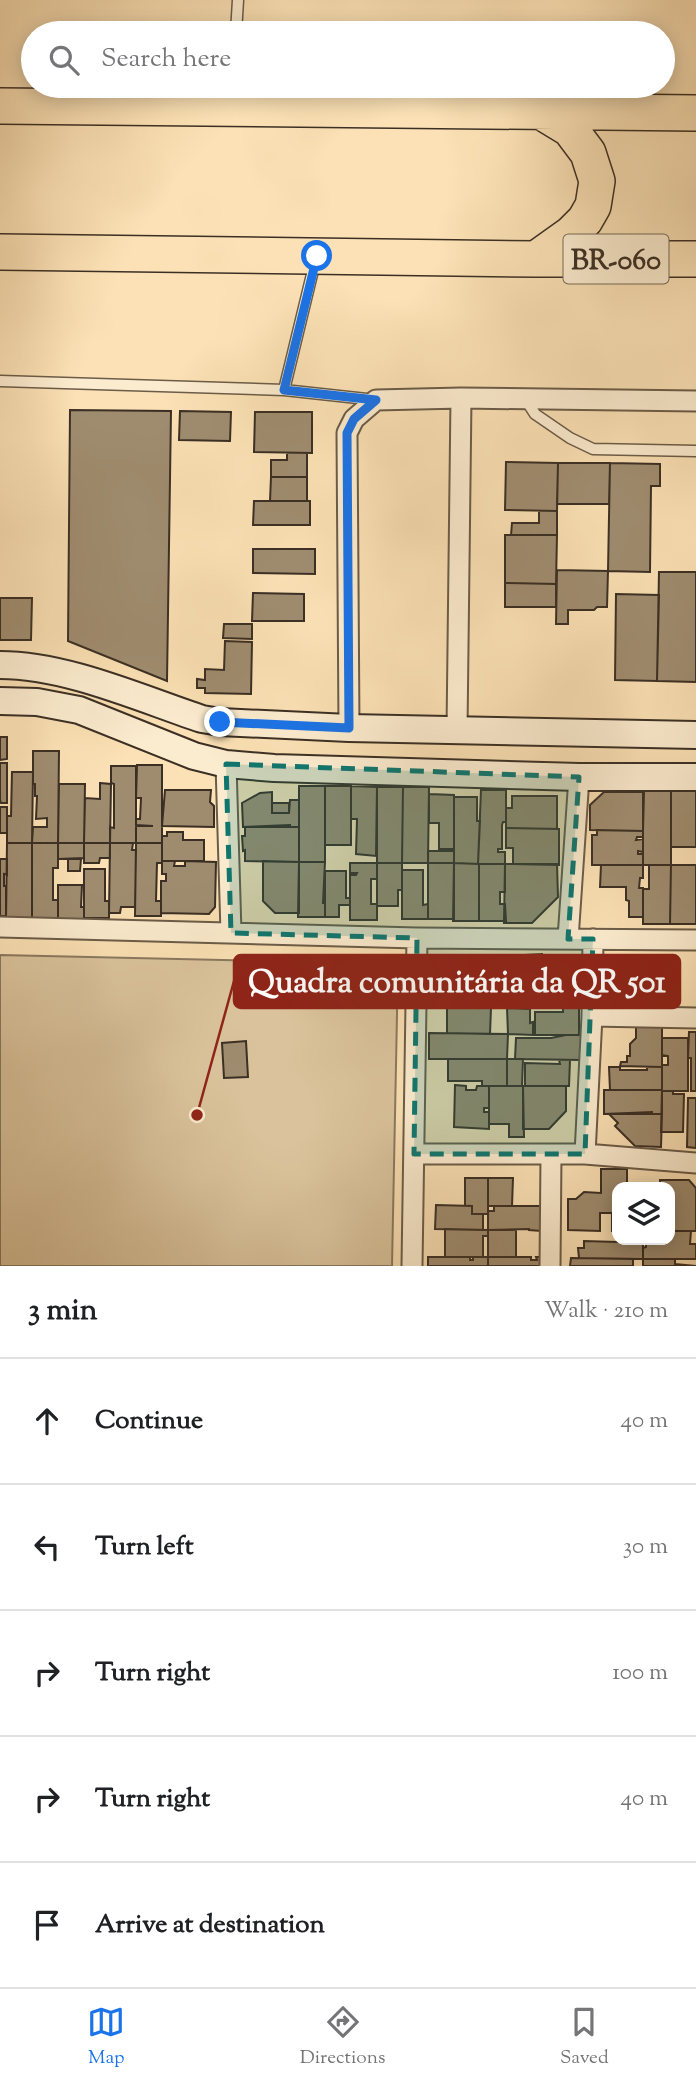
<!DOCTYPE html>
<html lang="en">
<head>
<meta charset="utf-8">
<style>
  body { margin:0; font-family:"Sorts Mill Goudy",serif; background:#f2f2f2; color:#202124 }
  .controls { position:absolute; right:21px; bottom:21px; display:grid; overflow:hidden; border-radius:14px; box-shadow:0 4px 18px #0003 }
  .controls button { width:63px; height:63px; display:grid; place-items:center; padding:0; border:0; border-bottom:2px solid #e0e0e0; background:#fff; color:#202124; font:35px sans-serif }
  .stop { position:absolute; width:21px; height:21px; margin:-16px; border:5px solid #1a73e8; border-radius:50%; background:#fff }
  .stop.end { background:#1a73e8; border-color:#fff; box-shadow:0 2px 7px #0008 }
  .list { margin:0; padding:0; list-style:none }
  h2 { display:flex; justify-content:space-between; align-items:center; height:91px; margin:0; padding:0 28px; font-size:30px }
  h2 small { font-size:23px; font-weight:400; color:#757577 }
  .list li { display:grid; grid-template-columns:46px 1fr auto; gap:21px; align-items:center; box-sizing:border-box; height:126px; padding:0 28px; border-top:2px solid #e0e0e0 }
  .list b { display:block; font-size:26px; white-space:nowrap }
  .list em { font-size:23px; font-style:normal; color:#757577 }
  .icon { flex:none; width:38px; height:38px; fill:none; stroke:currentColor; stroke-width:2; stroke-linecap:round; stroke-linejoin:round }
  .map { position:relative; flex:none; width:696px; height:1266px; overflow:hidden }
  .search { position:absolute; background:#fff; box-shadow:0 4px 18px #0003; left:21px; right:21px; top:21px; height:77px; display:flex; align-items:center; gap:18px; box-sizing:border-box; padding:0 24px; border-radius:38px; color:#757577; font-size:26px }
  .sheet { height:721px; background:#fff }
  nav { display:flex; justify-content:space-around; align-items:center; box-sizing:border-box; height:98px; border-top:2px solid #e0e0e0; background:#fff; font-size:19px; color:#757577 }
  nav a { display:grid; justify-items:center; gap:4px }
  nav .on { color:#1a73e8 }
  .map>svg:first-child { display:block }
</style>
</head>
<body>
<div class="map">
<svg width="696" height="1266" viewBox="0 0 696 1266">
  <rect width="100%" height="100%" fill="#fbe1b5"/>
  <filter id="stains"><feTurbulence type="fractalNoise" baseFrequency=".00286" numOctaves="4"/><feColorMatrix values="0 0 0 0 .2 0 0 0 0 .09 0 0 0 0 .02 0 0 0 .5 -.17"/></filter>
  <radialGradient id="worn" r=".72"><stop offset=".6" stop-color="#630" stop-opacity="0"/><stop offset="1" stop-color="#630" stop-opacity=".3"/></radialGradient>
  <!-- green -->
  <path fill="#dac39c" stroke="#8a7960" stroke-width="2" d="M0,955L398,964L392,1266H0Z"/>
  <!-- building -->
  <path fill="#9f8c6f" stroke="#3b2f24" stroke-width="2" d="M70,410L171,411L167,681L68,641Z
    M180,411L231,412L230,441L179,440Z
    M255,412H312V453L254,452Z
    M287,453H307V477H271V460H287Z
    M506,462L558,463L557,511L505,510Z
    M558,463H610L609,504H557Z
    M610,463L660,464V486H651L650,572L608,571Z
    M271,477H307V501H270Z
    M254,501H310V525H253Z
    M539,511H557V535H511L512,523H539Z
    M505,535H557L556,584L505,583Z
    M253,549H315V574L253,573Z
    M557,570L608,571L607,607H597L594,610H568V624H556Z
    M659,572H696V682L657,681Z
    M505,583L556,584V607H505Z
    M253,593L304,594V621H252Z
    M616,594L659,595L657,681L615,680Z
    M0,598H32L31,640H0Z
    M224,624H252V639L223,638Z
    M225,641L252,642L251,694L205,693V688H197V679L205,680V669L224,670Z
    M0,737H7V759L0,760Z
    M33,751H59L58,843H32L33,827H47V818L36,819L37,796H35V784H33Z
    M0,763H7V803H1L0,800Z
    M137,765H162V843H136V826H153L136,825V819H140L141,798H136Z
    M111,766H136V843H110V827L114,828V784L111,783Z
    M12,772H33L32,843H7V816H11Z
    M100,783L111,784L110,843H84L85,798L100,799Z
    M59,784H85L84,843H58Z
    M299,786H325V862H299Z
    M325,786H351V845H325Z
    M351,786L377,787L376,856L356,854L357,819H351Z
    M377,787H403L402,863H377Z
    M403,787H429L428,863H402Z
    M643,789H671V865H643Z
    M671,789H696V847H671Z
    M165,790H211L210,802L214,806V827L162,826Z
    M481,790H506V822H503L502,825V849H498V852H505V864H478Z
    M272,792V813H289L290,800H299V827H290V825L243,827L242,803L260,793Z
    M604,792H644L643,831L590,830V805Z
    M429,794L454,795V849H439V823H429Z
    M512,796H557V829L506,828V808H512Z
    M454,797H477V821H480L478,864L454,863Z
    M272,803H289V813H272Z
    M0,807H7V833H0Z
    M245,827H299V862L245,861V850L243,851L242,836H245Z
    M506,828L559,829V865L513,864V848H506Z
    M597,830L643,831V837H637L636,840L643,839V852L638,851V854H643V865H592V835H597Z
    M167,832H183V840H204V861H162V836H167Z
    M7,843H32V918H6Z
    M32,843H58V868H53V900H58V919L32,918Z
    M58,843H84V858L58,859Z
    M84,843H110V858H100L99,863H84Z
    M110,843H133L132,850H136L135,907H121L120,913H109Z
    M136,843H162V863H157L156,901H161V916H135Z
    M428,851H454V863H428Z
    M0,859H7V875L4,874V886H6V916H0Z
    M68,859H81L80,871H68Z
    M162,861H175L174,866H185V861L216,862L215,907L209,914L161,913V881H166V874H162Z
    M263,861L299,862V913H275L263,901Z
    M299,862H325L323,903H325V917H298Z
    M350,863H377V879H371V904H377V920H350V875H356L357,873H350Z
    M377,863H402V890H398V906H377Z
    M428,863H454V919H428Z
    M454,863L479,864V921H453Z
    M479,864H505V892H500V904H505L506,921H479Z
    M505,864H557L558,897L532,923H504Z
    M601,865H643V878H640L639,888H643V917H629V901L626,900V887H600Z
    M649,865H671L670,924H643V889H649Z
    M671,865H696V924H670Z
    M84,869H105V901H109V918H84Z
    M402,870H423V905L428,904V919H402Z
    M325,871H346V898H350V905H339V917H325Z
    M58,885H82L81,907H84V919H58Z
    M542,954V966H558V968L577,984L576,1008H525V955Z
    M490,956V1008L438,1007V975L456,957Z
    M511,959H525V995H515V998L525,997V1008H490L491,961L505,960V994H511Z
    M447,1007L491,1008L490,1034L447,1033Z
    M507,1008L530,1009V1023L533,1022V1035L508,1034Z
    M563,1008H579V1035H535V1012H563Z
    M636,1027H662V1067L620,1066L621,1062H627V1056H630V1044L636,1038Z
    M689,1032H696V1091H691V1058H688Z
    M429,1033L508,1034L507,1059H429Z
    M566,1035H581V1060L515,1059L516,1038H551Z
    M662,1038H688V1091H662V1065H668V1056L662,1055Z
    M246,1041L248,1077L224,1078L222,1043Z
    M448,1059H507V1086H482V1081H448Z
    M507,1059H523L522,1086H507Z
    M559,1060H570L569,1086H525V1063L560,1064Z
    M609,1067H620V1070H647V1067H662V1090H610Z
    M455,1085L466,1086V1090H476L477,1086H489V1108H484V1112H489V1129L454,1127Z
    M489,1086H523L524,1137H509V1124H489Z
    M523,1086H566V1111L549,1129H523Z
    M604,1090H662V1114H632H652V1112L604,1114Z
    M662,1091H673V1094H684L683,1132H661Z
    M688,1098H696V1148L687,1147Z
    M609,1114H662L661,1147L635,1146L615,1126L618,1123Z
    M601,1169H627V1187H617V1231H612V1213H600V1231L568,1230V1199H576L584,1192L601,1193Z
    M465,1178H488V1214H472V1206H465Z
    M488,1178H513L512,1206H488Z
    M660,1180H689L696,1188V1231H670V1187H660Z
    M436,1205L472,1206V1214H483V1230L435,1229Z
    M494,1206H541V1231L529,1230V1229L488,1230V1211H494Z
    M445,1229L488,1230V1236H483V1257H445Z
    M488,1230H516V1257H488Z
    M670,1231H691L690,1244H696V1259H643V1248L646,1247V1242H643V1240H670Z
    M618,1240H643V1259L579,1258L578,1248H584V1241L618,1242Z
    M428,1257H470V1260H473V1257H488V1266H428Z
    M488,1257H531V1260H537L536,1257H541V1266H488Z
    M571,1258L633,1259V1266H570Z
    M643,1259H675V1264L696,1266H643Z"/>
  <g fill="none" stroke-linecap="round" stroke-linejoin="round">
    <defs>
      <path id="lane" d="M236,33L238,0
        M0,381L284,390L376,400
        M284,390L315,262
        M526,400L535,414L570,438L593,449L696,451"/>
      <path id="street" d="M349,728L347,433L354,419L376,400L461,398L696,401
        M457,730L461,398
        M226,764L231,933
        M0,927L417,938L696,940
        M568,939L579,777
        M592,1016L696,1018
        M414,1154H585L696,1163
        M585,1154L592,1016L593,939
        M412,1266L417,938
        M550,1266L551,1155"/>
      <path id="secondary" d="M0,665C66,665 139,698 202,719L220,722L349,728L696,735
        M0,701L37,702L79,710L194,756L226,764L274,768L579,777H696"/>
      <path id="highway" d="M0,106L696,113
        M0,252L536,259H696
        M536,259L571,234L585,220L593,206L597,181L588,153L570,129L542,112"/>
    </defs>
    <!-- lane casing -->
    <use href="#lane" stroke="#6b5c48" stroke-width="13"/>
    <!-- street casing -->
    <use href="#street" stroke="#6b5c48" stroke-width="23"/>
    <!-- secondary casing -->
    <use href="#secondary" stroke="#3b2f24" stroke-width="30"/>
    <!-- highway casing -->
    <use href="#highway" stroke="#3b2f24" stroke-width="38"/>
    <!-- lane -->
    <use href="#lane" stroke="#fceccf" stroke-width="10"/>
    <!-- street -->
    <use href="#street" stroke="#fceccf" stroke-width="19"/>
    <!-- secondary -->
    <use href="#secondary" stroke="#fceccf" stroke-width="26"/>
    <!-- highway -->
    <use href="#highway" stroke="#fbe1b5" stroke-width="35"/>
  </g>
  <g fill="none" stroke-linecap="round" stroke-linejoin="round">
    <!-- route -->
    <path stroke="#1a73e8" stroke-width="9" d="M220,722L349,728L347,433L354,419L376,400L284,390L317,256"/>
  </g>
  <!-- marked area -->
  <path fill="#0f766e" fill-opacity="0.2" stroke="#0f766e" stroke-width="5" stroke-dasharray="14 9" stroke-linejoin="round" d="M226,764L579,777L568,939H593L585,1154H414L417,938L231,933Z"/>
  <g text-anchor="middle" stroke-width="7" stroke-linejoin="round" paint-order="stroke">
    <!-- shield labels -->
    <rect fill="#fceccf" stroke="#756857" stroke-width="2" x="563.5" y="234.5" width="105" height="49" rx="5"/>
    <g font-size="28" font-weight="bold" fill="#3b2f24">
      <text x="616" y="269">BR-060</text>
    </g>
  </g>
  <!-- callouts -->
  <path fill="none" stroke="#8f2418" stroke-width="2.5" d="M197 1115L234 981"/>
  <circle fill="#8f2418" stroke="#fceccf" stroke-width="2.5" cx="197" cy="1115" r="7"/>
  <rect fill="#8f2418" stroke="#8f2418" stroke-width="2.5" x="234" y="955" width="446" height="53" rx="7"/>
  <g font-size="32" text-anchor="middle" font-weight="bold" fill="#fff">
    <text x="457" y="992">Quadra comunitária da QR 501</text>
  </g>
  <rect width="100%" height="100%" filter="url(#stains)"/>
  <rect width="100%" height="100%" fill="url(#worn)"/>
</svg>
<div class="controls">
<button><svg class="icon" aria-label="layers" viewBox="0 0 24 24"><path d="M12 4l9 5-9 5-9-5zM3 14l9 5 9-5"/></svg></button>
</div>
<div class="stop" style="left:317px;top:256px"></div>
<div class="stop end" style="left:220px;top:722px"></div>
<div class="search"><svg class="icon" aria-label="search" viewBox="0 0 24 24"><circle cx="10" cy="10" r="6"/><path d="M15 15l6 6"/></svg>Search here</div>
</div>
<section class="sheet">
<h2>3 min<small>Walk · 210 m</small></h2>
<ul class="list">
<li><svg class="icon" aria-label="ahead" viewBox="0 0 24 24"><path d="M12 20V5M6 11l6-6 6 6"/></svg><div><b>Continue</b></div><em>40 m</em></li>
<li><svg class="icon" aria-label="left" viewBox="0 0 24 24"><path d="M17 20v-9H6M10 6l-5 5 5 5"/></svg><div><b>Turn left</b></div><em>30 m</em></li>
<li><svg class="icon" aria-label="right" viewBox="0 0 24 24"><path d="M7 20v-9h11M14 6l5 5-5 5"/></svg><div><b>Turn right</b></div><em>100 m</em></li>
<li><svg class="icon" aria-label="right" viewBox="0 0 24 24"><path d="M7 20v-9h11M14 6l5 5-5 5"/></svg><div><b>Turn right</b></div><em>40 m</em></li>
<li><svg class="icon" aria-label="arrive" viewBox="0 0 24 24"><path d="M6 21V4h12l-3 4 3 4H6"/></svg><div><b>Arrive at destination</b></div></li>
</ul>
</section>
<nav>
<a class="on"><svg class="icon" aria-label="map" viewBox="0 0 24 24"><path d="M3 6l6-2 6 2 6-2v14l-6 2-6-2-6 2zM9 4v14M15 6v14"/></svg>Map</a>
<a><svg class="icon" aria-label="directions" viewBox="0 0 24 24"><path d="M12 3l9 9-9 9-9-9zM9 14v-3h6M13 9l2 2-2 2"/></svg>Directions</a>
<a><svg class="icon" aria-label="saved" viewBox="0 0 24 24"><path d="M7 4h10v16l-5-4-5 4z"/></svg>Saved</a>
</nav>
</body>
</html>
